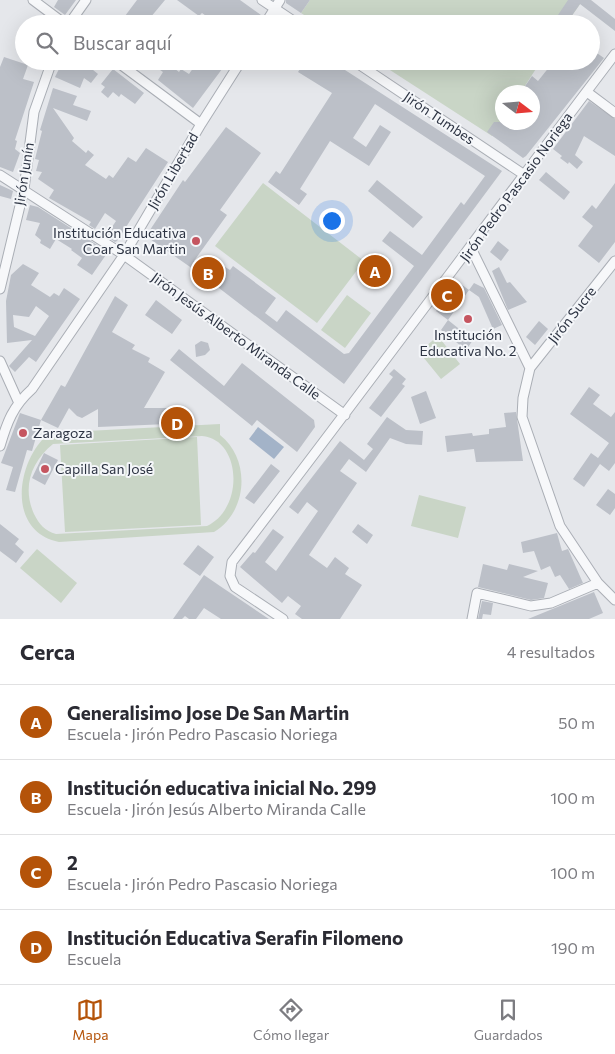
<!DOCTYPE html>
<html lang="es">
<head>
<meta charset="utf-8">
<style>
  body { margin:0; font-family:Commissioner,sans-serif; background:#f2f2f3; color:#2b2b33 }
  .compass { position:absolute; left:495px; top:85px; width:45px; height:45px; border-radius:50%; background:#fff; box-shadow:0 5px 20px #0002; rotate:106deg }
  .you { position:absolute; left:331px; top:220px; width:18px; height:18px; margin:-12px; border:4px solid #fff; border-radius:50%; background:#1a73e8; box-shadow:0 0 0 8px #1a73e833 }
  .badge { display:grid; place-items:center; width:32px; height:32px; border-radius:50%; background:#b45309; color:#fff; font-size:16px; font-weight:700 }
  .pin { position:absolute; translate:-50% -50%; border:2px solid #fff; box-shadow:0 1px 5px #0006 }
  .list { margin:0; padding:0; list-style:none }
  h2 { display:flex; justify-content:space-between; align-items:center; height:65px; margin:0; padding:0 20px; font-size:21px }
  h2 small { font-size:16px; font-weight:400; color:#7c7c81 }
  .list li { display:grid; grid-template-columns:32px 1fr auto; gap:15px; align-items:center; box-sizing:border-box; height:75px; padding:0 20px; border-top:1px solid #e1e1e2 }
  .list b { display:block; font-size:19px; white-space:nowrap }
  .list p { margin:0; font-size:16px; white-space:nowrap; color:#7c7c81 }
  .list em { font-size:16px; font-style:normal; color:#7c7c81 }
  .icon { flex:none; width:28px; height:28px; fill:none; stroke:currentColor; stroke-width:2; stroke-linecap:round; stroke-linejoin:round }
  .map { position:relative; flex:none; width:615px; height:619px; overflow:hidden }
  .search { position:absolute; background:#fff; box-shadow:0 5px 20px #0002; left:15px; right:15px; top:15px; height:55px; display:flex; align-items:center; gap:12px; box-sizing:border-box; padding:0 18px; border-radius:28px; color:#7c7c81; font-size:19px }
  .sheet { height:365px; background:#fff }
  nav { display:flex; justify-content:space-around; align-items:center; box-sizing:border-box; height:70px; border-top:1px solid #e1e1e2; background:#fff; font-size:14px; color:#7c7c81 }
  nav a { display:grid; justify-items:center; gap:2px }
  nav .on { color:#b45309 }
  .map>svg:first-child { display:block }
</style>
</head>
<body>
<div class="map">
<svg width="615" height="619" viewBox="0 0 615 619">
  <rect width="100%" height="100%" fill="#e5e7eb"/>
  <!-- green -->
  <path fill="#c9d5c6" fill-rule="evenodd" d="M310,0H583L566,24H318L301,13Z
    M376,61H541L521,92H502V120L492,136Z
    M263,183L364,261L317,323L215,246Z
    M347,295L371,313L345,348L321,330Z
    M438,336L460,364L441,379L419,352Z
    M220,424V435C251,459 248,512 214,532L59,542C6,531 16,461 49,433ZM202,436C241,439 245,508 207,526L56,534C45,531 39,524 34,514C22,487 31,462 53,444Z
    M197,437L201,525L65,532L60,445Z
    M419,495L466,507L458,538L411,526Z
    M37,549L77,583L61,603L20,568Z"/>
  <!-- water -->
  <path fill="#a3b3c8" d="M258,427L284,447L274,459L249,439Z"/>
  <!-- building -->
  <path fill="#bcc0c8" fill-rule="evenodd" d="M58,0H76L65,15L54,7Z
    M137,0H165L145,24H119Z
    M177,0H240L261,15L255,24H217L202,13L199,16Z
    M286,0H310L301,13L286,3Z
    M568,0H591L615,19V31L580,4L566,24H552Z
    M591,49L604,58L526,156L523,158L487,132L494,122H532V92H521L532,76L538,81L554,61H591Z
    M4,57L28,65L23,79L34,82L15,140L17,141L15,149L20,153L13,172L0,167V67Z
    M63,61H82L98,74L91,83L84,78L80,88L55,77Z
    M147,61H165L179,72L181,69L189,74L196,64L204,69L209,61H228L193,108L158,80L163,72Z
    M305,61H331L502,171L344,384L206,278L150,239L148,233L183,180L185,182L226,127L261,153L220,210L227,215L194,261L217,277L225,267L230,270L233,266L276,298L265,313L277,322L286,310L344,354L349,353L414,266L382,241L390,231L422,255L461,202L464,205L485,176L375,104L353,138L366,147L380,125L391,132L369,166L330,141L300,189L307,194L299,205L268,182L276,171L280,174L332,93L298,72Z
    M113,69L144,93L135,104L121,94L119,97L113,92L108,98L101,92L105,87L101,84Z
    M53,88L77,96L73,105L91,111L87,121L53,108L74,138L72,141L86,153L88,150L94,155L85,165L106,179L109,175L113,178L128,157L136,162L146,148L168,162L117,241L115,242L106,236L116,221L105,213L95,229L89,225L91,222L49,198L54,190L38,179L42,172L36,171L39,160L35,159L42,131L40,130Z
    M589,101L615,119V156L584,136L575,155L583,162L577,169L569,162L568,164L560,158L562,156L553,149Z
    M546,172L570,192L564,200L539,180Z
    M377,180L423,217L413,228L368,191Z
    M615,183V242L599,263L578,246L593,226L582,217L592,205L596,209Z
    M0,185L13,191L11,199L0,196Z
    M30,205L38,207L108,252L92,275L77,265L82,258L71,250L72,249L56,239L50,249L40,243L41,240L35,235L40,223L26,220Z
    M498,241L509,250L501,261L490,252Z
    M23,264L39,273L31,285L50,297L54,293L59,296L64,288L80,299L36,362L29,357L15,372L9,366L32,340L7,343L6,301L11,275ZM36,306L49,316L35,336L14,327L13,315L29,317Z
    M499,267L507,283L510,282L527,302L508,310L492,271Z
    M458,282L469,290L448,320L436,311Z
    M474,283L484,288L502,325L493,329L479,297L469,290Z
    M115,296L128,305L112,332L135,345L132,349L150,358L148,362L165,372L144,408H168V424L98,427V409L82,418L77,416L69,408L58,428L41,420L61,385L65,387Z
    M156,300L182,320L172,334L145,315Z
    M448,320L473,340L466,350L441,330Z
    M539,321L548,329L535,345L526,337Z
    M201,341L208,343L210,350L205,355L196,357L195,345Z
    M179,349L224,386L242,363L314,420L315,427L297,452L257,420L252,426L170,360Z
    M394,369L406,379L402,384L405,386L381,417L369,408L393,377L389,374Z
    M589,387L600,395L593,404L611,417L615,412V463L609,471L600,464L584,487L573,479L591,453L598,458L609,443L570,414Z
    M426,391L436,418L420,424L411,397Z
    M516,412L523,461L476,462L474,449L447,452L445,436L472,433L473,436L489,434V429L506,427L504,413Z
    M20,413L41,420L32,451L27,450L15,492L6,490L13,467L1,463Z
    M387,417L406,430L423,431L422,445L406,444L390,438L366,472L349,459L340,471L357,483L309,555L327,568L335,557L349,568L345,574L362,585L340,619H302L295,614L301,606L288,596L282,603L240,567L253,552L255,553L273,529L284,537L265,562L276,571L318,511L307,502L298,514L289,507L340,441L364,460L373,449L367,444Z
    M44,453L58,460L45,485L32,478Z
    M271,464L280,471L254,504L245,498Z
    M608,489L615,494V508L610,515L596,505Z
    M0,524L19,539L15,544L24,552L16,563L0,551Z
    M358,524L373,535L367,544L352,532Z
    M557,533L562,551L568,549L583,583L569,589L560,575L555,577L550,566L541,570L534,551L523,553L521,542Z
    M198,545L214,557L200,576L183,564Z
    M483,564L507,570L509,564L538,571L523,577L548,583L544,598L531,600L478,587Z
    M204,575L220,586L269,619H221L204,608L196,619H189L185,616L182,619H173Z
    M594,592L603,613L589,619H528Z
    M482,601L493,603L491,615L483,614L482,619H478Z"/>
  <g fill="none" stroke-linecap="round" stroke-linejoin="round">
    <defs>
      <path id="minor" d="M33,0L65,24
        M262,0L298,24
        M69,24L86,0
        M265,24L280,0
        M116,61L201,124
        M354,61L523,174
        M587,92L615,113
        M0,175L124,255L345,415
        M471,248L530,368
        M615,261L530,368L523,398L522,417L560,526L598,583L615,600
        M0,289L24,189L34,112L52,61
        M0,361L18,401
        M0,446C7,422 13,406 32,389L124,255L201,124L241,61
        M283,619L235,587L230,576L232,562C361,394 487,223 615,54
        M472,619L477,593L531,606L551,603L598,583"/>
    </defs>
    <!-- minor casing -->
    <use href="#minor" stroke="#aaaeb5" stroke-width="11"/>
    <!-- minor -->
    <use href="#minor" stroke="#f7f8fa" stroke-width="9"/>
  </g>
  <!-- markers -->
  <g fill="#c55560" stroke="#f4f6f9" stroke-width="2">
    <circle cx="196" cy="241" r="5"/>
    <circle cx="468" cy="319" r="5"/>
    <circle cx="23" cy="433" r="5"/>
    <circle cx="45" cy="469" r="5"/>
  </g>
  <g text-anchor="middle" stroke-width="4" stroke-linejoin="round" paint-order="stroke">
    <!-- street labels -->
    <g font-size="14" fill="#2d3443" stroke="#f4f6f9">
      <text transform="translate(439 118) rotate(34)" y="5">Jirón Tumbes</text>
      <text transform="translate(173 171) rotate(-60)" y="5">Jirón Libertad</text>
      <text transform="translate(24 174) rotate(-81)" y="5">Jirón Junín</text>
      <text transform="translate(516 187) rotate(-54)" y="5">Jirón Pedro Pascasio Noriega</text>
      <text transform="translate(572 315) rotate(-52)" y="5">Jirón Sucre</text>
      <text transform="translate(236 336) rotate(36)" y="5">Jirón Jesús Alberto Miranda Calle</text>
    </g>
    <!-- poi labels -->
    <g font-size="14" fill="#2d3443" stroke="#f4f6f9" text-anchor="start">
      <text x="186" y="238" text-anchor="end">Institución Educativa<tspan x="186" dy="16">Coar San Martin</tspan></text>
      <text x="468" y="340" text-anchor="middle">Institución<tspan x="468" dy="16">Educativa No. 2</tspan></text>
      <text x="33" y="438">Zaragoza</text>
      <text x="55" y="474">Capilla San José</text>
    </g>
  </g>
</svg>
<svg class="compass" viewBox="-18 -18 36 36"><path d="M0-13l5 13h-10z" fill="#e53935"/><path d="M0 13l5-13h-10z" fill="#7c7c81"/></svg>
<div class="you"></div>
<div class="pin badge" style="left:375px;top:271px">A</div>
<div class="pin badge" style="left:208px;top:273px">B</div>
<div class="pin badge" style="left:447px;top:295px">C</div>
<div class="pin badge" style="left:177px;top:423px">D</div>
<div class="search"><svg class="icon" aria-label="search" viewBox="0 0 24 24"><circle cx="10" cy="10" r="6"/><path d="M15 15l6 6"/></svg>Buscar aquí</div>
</div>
<section class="sheet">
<h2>Cerca<small>4 resultados</small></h2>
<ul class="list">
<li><span class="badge">A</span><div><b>Generalisimo Jose De San Martin</b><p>Escuela · Jirón Pedro Pascasio Noriega</p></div><em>50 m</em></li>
<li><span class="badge">B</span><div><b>Institución educativa inicial No. 299</b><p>Escuela · Jirón Jesús Alberto Miranda Calle</p></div><em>100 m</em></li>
<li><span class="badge">C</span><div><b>2</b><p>Escuela · Jirón Pedro Pascasio Noriega</p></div><em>100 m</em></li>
<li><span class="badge">D</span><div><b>Institución Educativa Serafin Filomeno</b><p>Escuela</p></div><em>190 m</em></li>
</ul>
</section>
<nav>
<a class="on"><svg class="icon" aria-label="map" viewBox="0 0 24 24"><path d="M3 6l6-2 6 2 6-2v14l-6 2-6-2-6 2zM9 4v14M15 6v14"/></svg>Mapa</a>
<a><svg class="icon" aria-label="directions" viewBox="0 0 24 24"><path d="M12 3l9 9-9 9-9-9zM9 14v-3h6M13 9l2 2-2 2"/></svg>Cómo llegar</a>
<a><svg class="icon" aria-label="saved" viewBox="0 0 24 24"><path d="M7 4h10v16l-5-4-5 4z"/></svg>Guardados</a>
</nav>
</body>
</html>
